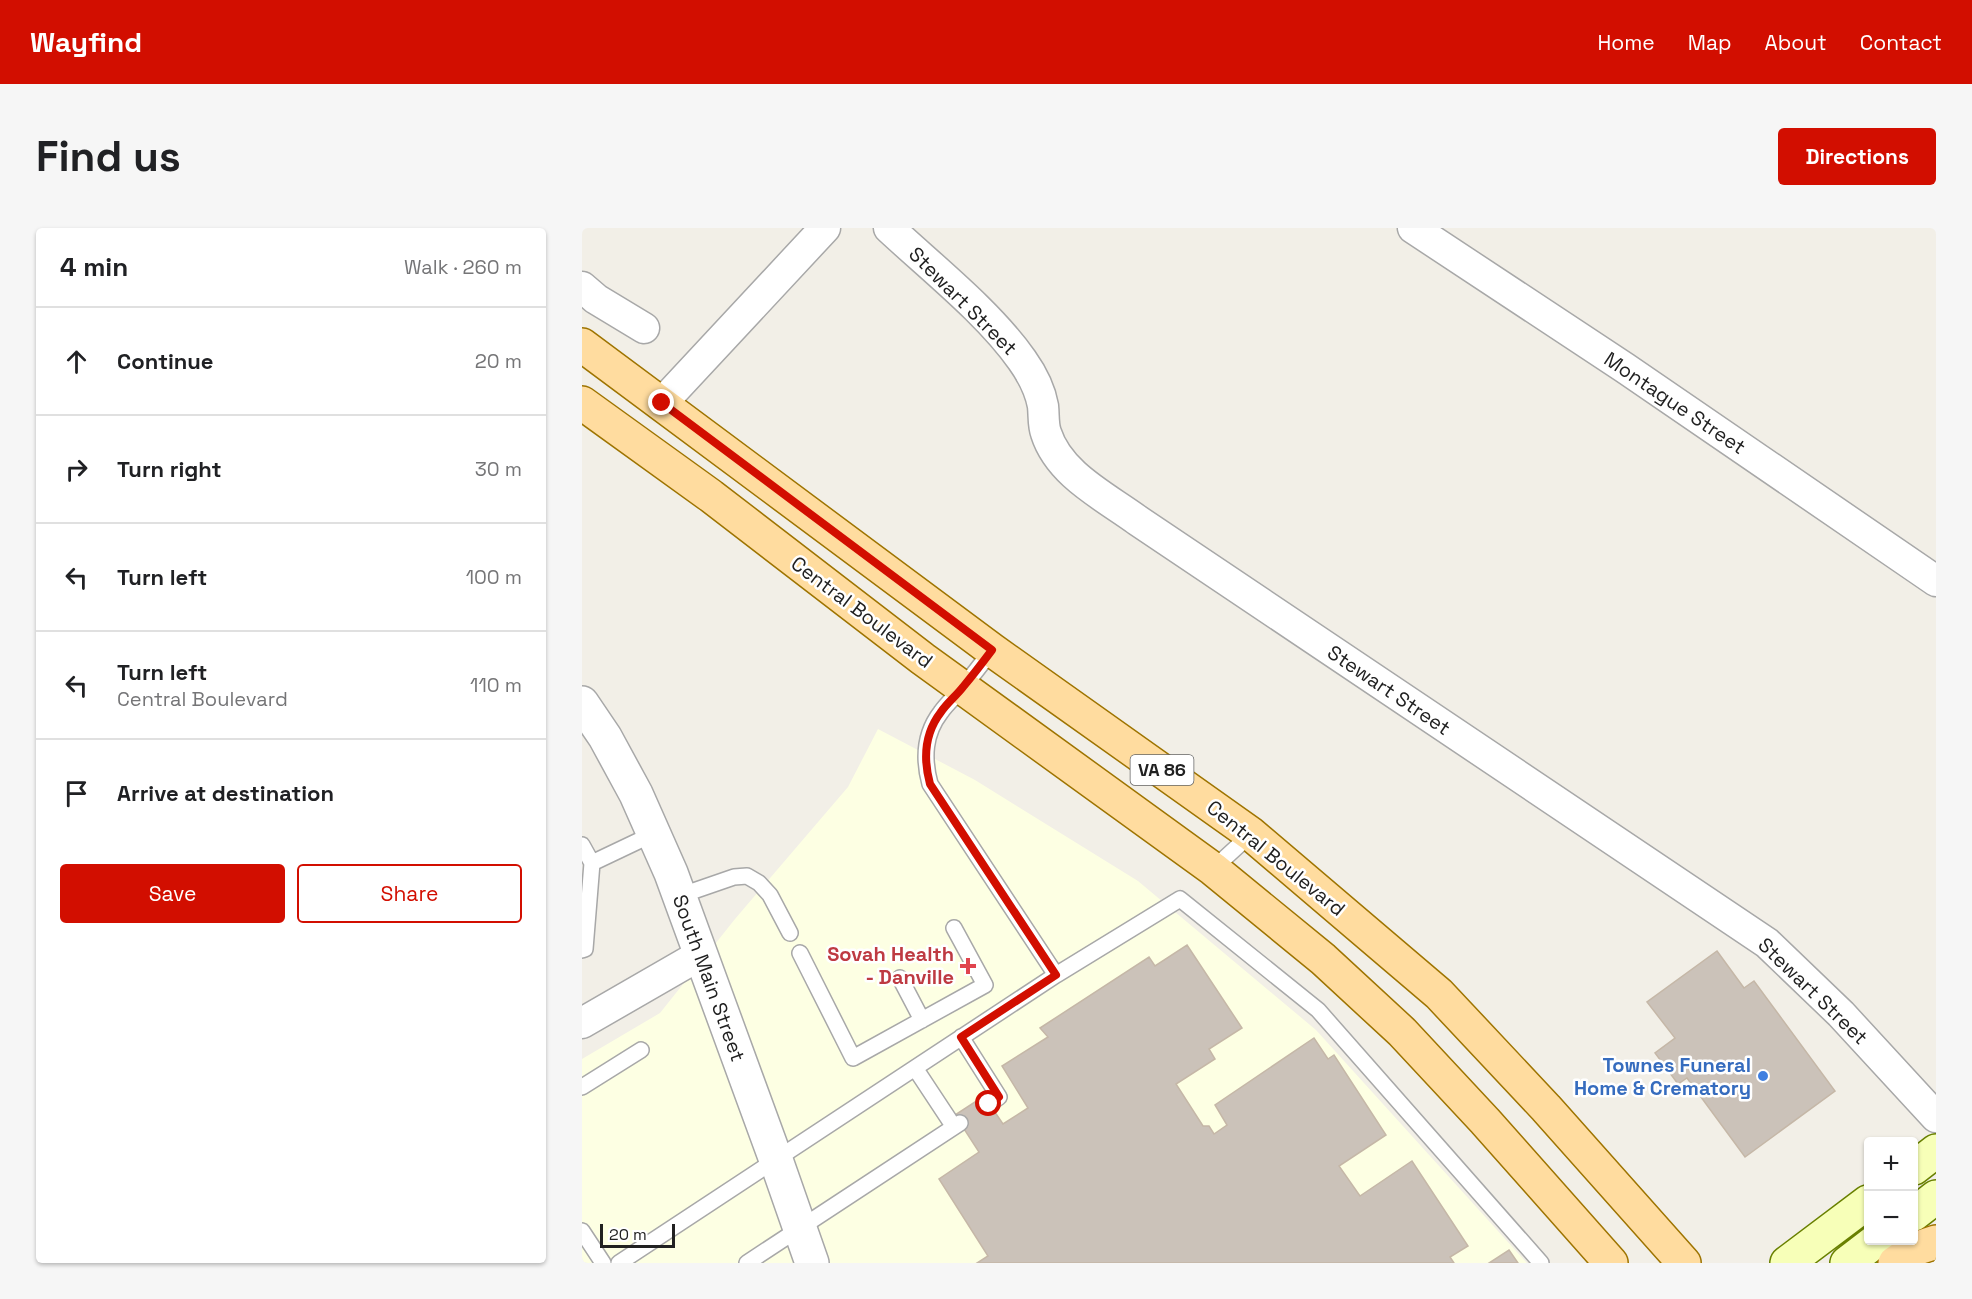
<!DOCTYPE html>
<html lang="en">
<head>
<meta charset="utf-8">
<style>
  body { margin:0; font-family:"Space Grotesk",sans-serif; background:#f6f6f6; color:#202124 }
  .controls { position:absolute; right:18px; bottom:18px; display:grid; overflow:hidden; border-radius:6px; box-shadow:0 2px 4px #0004 }
  .controls button { width:54px; height:54px; display:grid; place-items:center; padding:0; border:0; border-bottom:2px solid #e0e0e0; background:#fff; color:#202124; font:30px sans-serif }
  .scale { position:absolute; left:18px; bottom:15px; width:75px; box-sizing:border-box; padding-left:6px; border:3px solid #212121; border-top:0; font-size:16px; line-height:21px; white-space:nowrap; color:#212121; -webkit-text-stroke:4px #fff; paint-order:stroke }
  .stop { position:absolute; width:18px; height:18px; margin:-14px; border:4px solid #d20e00; border-radius:50%; background:#fff }
  .stop.end { background:#d20e00; border-color:#fff; box-shadow:0 2px 6px #0008 }
  .list { margin:0; padding:0; list-style:none }
  h2 { display:flex; justify-content:space-between; align-items:center; height:78px; margin:0; padding:0 24px; font-size:26px }
  h2 small { font-size:20px; font-weight:400; color:#757577 }
  .list li { display:grid; grid-template-columns:39px 1fr auto; gap:18px; align-items:center; box-sizing:border-box; height:108px; padding:0 24px; border-top:2px solid #e0e0e0 }
  .list b { display:block; font-size:22px; white-space:nowrap }
  .list p { margin:0; font-size:20px; white-space:nowrap; color:#757577 }
  .list em { font-size:20px; font-style:normal; color:#757577 }
  .actions { display:flex; gap:12px; padding:18px 24px }
  .actions a { flex:1; padding:14px 0; border:2px solid #d20e00; border-radius:6px; text-align:center; font-size:21px; color:#d20e00 }
  .actions .main { background:#d20e00; color:#fff }
  .icon { flex:none; width:33px; height:33px; fill:none; stroke:currentColor; stroke-width:2; stroke-linecap:round; stroke-linejoin:round }
  .map { position:relative; flex:none; width:1354px; height:1035px; overflow:hidden; border-radius:6px }
  header { display:flex; align-items:center; gap:36px; box-sizing:border-box; height:84px; padding:0 30px; background:#d20e00; color:#fff }
  header strong { font-size:28px }
  nav { display:flex; gap:33px; margin-inline-start:auto; font-size:21px }
  .intro { display:flex; align-items:center; justify-content:space-between; box-sizing:border-box; height:144px; padding:0 36px }
  h1 { margin:0; font-size:42px }
  .button { padding:15px 27px; border-radius:6px; background:#d20e00; color:#fff; font-size:21px; font-weight:700 }
  main { display:flex; gap:36px; padding:0 36px }
  aside { flex:1; background:#fff; border-radius:6px; box-shadow:0 2px 4px #0004 }
  .map>svg:first-child { display:block }
</style>
</head>
<body>
<header>
<strong>Wayfind</strong>
<nav><a>Home</a><a>Map</a><a>About</a><a>Contact</a></nav>
</header>
<div class="intro"><h1>Find us</h1><a class="button">Directions</a></div>
<main>
<aside>
<h2>4 min<small>Walk · 260 m</small></h2>
<ul class="list">
<li><svg class="icon" aria-label="ahead" viewBox="0 0 24 24"><path d="M12 20V5M6 11l6-6 6 6"/></svg><div><b>Continue</b></div><em>20 m</em></li>
<li><svg class="icon" aria-label="right" viewBox="0 0 24 24"><path d="M7 20v-9h11M14 6l5 5-5 5"/></svg><div><b>Turn right</b></div><em>30 m</em></li>
<li><svg class="icon" aria-label="left" viewBox="0 0 24 24"><path d="M17 20v-9H6M10 6l-5 5 5 5"/></svg><div><b>Turn left</b></div><em>100 m</em></li>
<li><svg class="icon" aria-label="left" viewBox="0 0 24 24"><path d="M17 20v-9H6M10 6l-5 5 5 5"/></svg><div><b>Turn left</b><p>Central Boulevard</p></div><em>110 m</em></li>
<li><svg class="icon" aria-label="arrive" viewBox="0 0 24 24"><path d="M6 21V4h12l-3 4 3 4H6"/></svg><div><b>Arrive at destination</b></div></li>
</ul>
<div class="actions"><a class="main">Save</a><a>Share</a></div>
</aside>
<div class="map">
<svg width="1354" height="1035" viewBox="0 0 1354 1035">
  <rect width="100%" height="100%" fill="#f2efe7"/>
  <!-- education -->
  <path fill="#fdffe3" d="M296,501L393,552L556,653L734,802L945,1035H0V831L78,785L153,691L266,559Z"/>
  <!-- building -->
  <path fill="#cbc2b9" stroke="#c5b7a7" stroke-width="1.5" d="M605,717L660,800L627,821L633,831L594,856L621,898H627L632,906L645,897L633,877L732,810L746,831L752,827L804,907L757,938L778,968L830,933L886,1018L868,1029L872,1035H395L406,1028L357,951L397,924L373,887L402,868L421,896L446,880L420,838L466,809L458,800L567,729L573,738Z
    M1135,723L1162,760L1172,753L1253,863L1163,929L1105,850L1096,856L1073,825L1093,810L1065,774Z
    M927,1022L936,1035H907Z"/>
  <g fill="none" stroke-linecap="round" stroke-linejoin="round">
    <defs>
      <path id="service" d="M410,422C401,434 391,447 381,459C374,468 365,475 359,484C342,506 341,530 348,556L474,747
        M0,617L10,635L3,721L0,722
        M10,635L71,606
        M631,641L669,606
        M97,668L152,649L165,648L177,655L188,667L208,705
        M218,725L271,830L403,757L372,700
        M318,750L340,792
        M379,809L417,869L407,876
        M333,840L372,899
        M0,859L59,822
        M0,1003L21,1035
        M37,1035L474,747L598,671L736,782L959,1035
        M165,1035L378,895"/>
      <path id="minor" d="M307,0C350,40 407,85 440,132C450,146 458,161 461,178C462,187 461,197 464,205C477,246 522,268 555,292L1185,715L1259,786L1354,889
        M831,0L1043,140L1354,353
        M0,59L14,71L62,100
        M80,175L243,0
        M0,795L118,727"/>
      <path id="tertiary" d="M0,475L23,509L54,566L89,645L194,932L230,1035"/>
      <path id="secondary" d="M1332,940L1354,923
        M1332,986L1354,969
        M1205,1035L1286,974
        M1265,1035L1295,1012"/>
      <path id="primary" d="M0,117L410,422L669,606L857,766L964,880L1102,1035
        M0,175L129,268L341,431L631,641L741,731L820,804L903,893L1029,1035
        M1313,1035L1333,1021L1354,1014"/>
    </defs>
    <!-- service casing -->
    <use href="#service" stroke="#a8a8a8" stroke-width="18"/>
    <!-- minor casing -->
    <use href="#minor" stroke="#a8a8a8" stroke-width="33"/>
    <!-- tertiary casing -->
    <use href="#tertiary" stroke="#a8a8a8" stroke-width="36"/>
    <!-- secondary casing -->
    <use href="#secondary" stroke="#698000" stroke-width="36"/>
    <!-- primary casing -->
    <use href="#primary" stroke="#9e7400" stroke-width="36"/>
    <!-- service -->
    <use href="#service" stroke="#fff" stroke-width="15"/>
    <!-- minor -->
    <use href="#minor" stroke="#fff" stroke-width="30"/>
    <!-- tertiary -->
    <use href="#tertiary" stroke="#fff" stroke-width="33"/>
    <!-- secondary -->
    <use href="#secondary" stroke="#f7ffb8" stroke-width="33"/>
    <!-- primary -->
    <use href="#primary" stroke="#ffdc9f" stroke-width="33"/>
  </g>
  <g fill="none" stroke-linecap="round" stroke-linejoin="round">
    <!-- route -->
    <path stroke="#d20e00" stroke-width="8" d="M80,175L410,422C401,434 391,447 381,459C374,468 365,475 359,484C342,506 341,530 348,556L474,747L379,809L417,869L407,876"/>
  </g>
  <!-- markers -->
  <path fill="#e0444e" stroke="#fff" stroke-width="2" d="M383 729h6v6h6v6h-6v6h-6v-6h-6v-6h6z"/>
  <circle fill="#3f7fe0" stroke="#fff" stroke-width="2" cx="1181" cy="848" r="6"/>
  <g text-anchor="middle" stroke-width="5" stroke-linejoin="round" paint-order="stroke">
    <!-- shield labels -->
    <rect fill="#fff" stroke="#646464" stroke-width="1.5" x="548.5" y="527" width="63" height="30" rx="4.5"/>
    <g font-size="18" font-weight="bold" fill="#212121">
      <text x="580" y="548">VA 86</text>
    </g>
    <!-- street labels -->
    <g font-size="20" fill="#212121" stroke="#fff">
      <text transform="translate(381 73) rotate(45)" y="7">Stewart Street</text>
      <text transform="translate(1093 175) rotate(34)" y="7">Montague Street</text>
      <text transform="translate(280 384) rotate(37)" y="7">Central Boulevard</text>
      <text transform="translate(807 462) rotate(34)" y="7">Stewart Street</text>
      <text transform="translate(694 630) rotate(39)" y="7">Central Boulevard</text>
      <text transform="translate(127 750) rotate(70)" y="7">South Main Street</text>
      <text transform="translate(1231 763) rotate(44)" y="7">Stewart Street</text>
    </g>
    <!-- health labels -->
    <g font-size="20" font-weight="bold" fill="#be3a42" stroke="#fff" text-anchor="end">
      <text x="372" y="733">Sovah Health<tspan x="372" dy="23">- Danville</tspan></text>
    </g>
    <!-- shop labels -->
    <g font-size="20" font-weight="bold" fill="#366cbe" stroke="#fff" text-anchor="end">
      <text x="1169" y="844">Townes Funeral<tspan x="1169" dy="23">Home &amp; Crematory</tspan></text>
    </g>
  </g>
</svg>
<div class="controls">
<button>+</button>
<button>−</button>
</div>
<div class="scale">20 m</div>
<div class="stop" style="left:407px;top:876px"></div>
<div class="stop end" style="left:80px;top:175px"></div>
</div>
</main>
</body>
</html>
